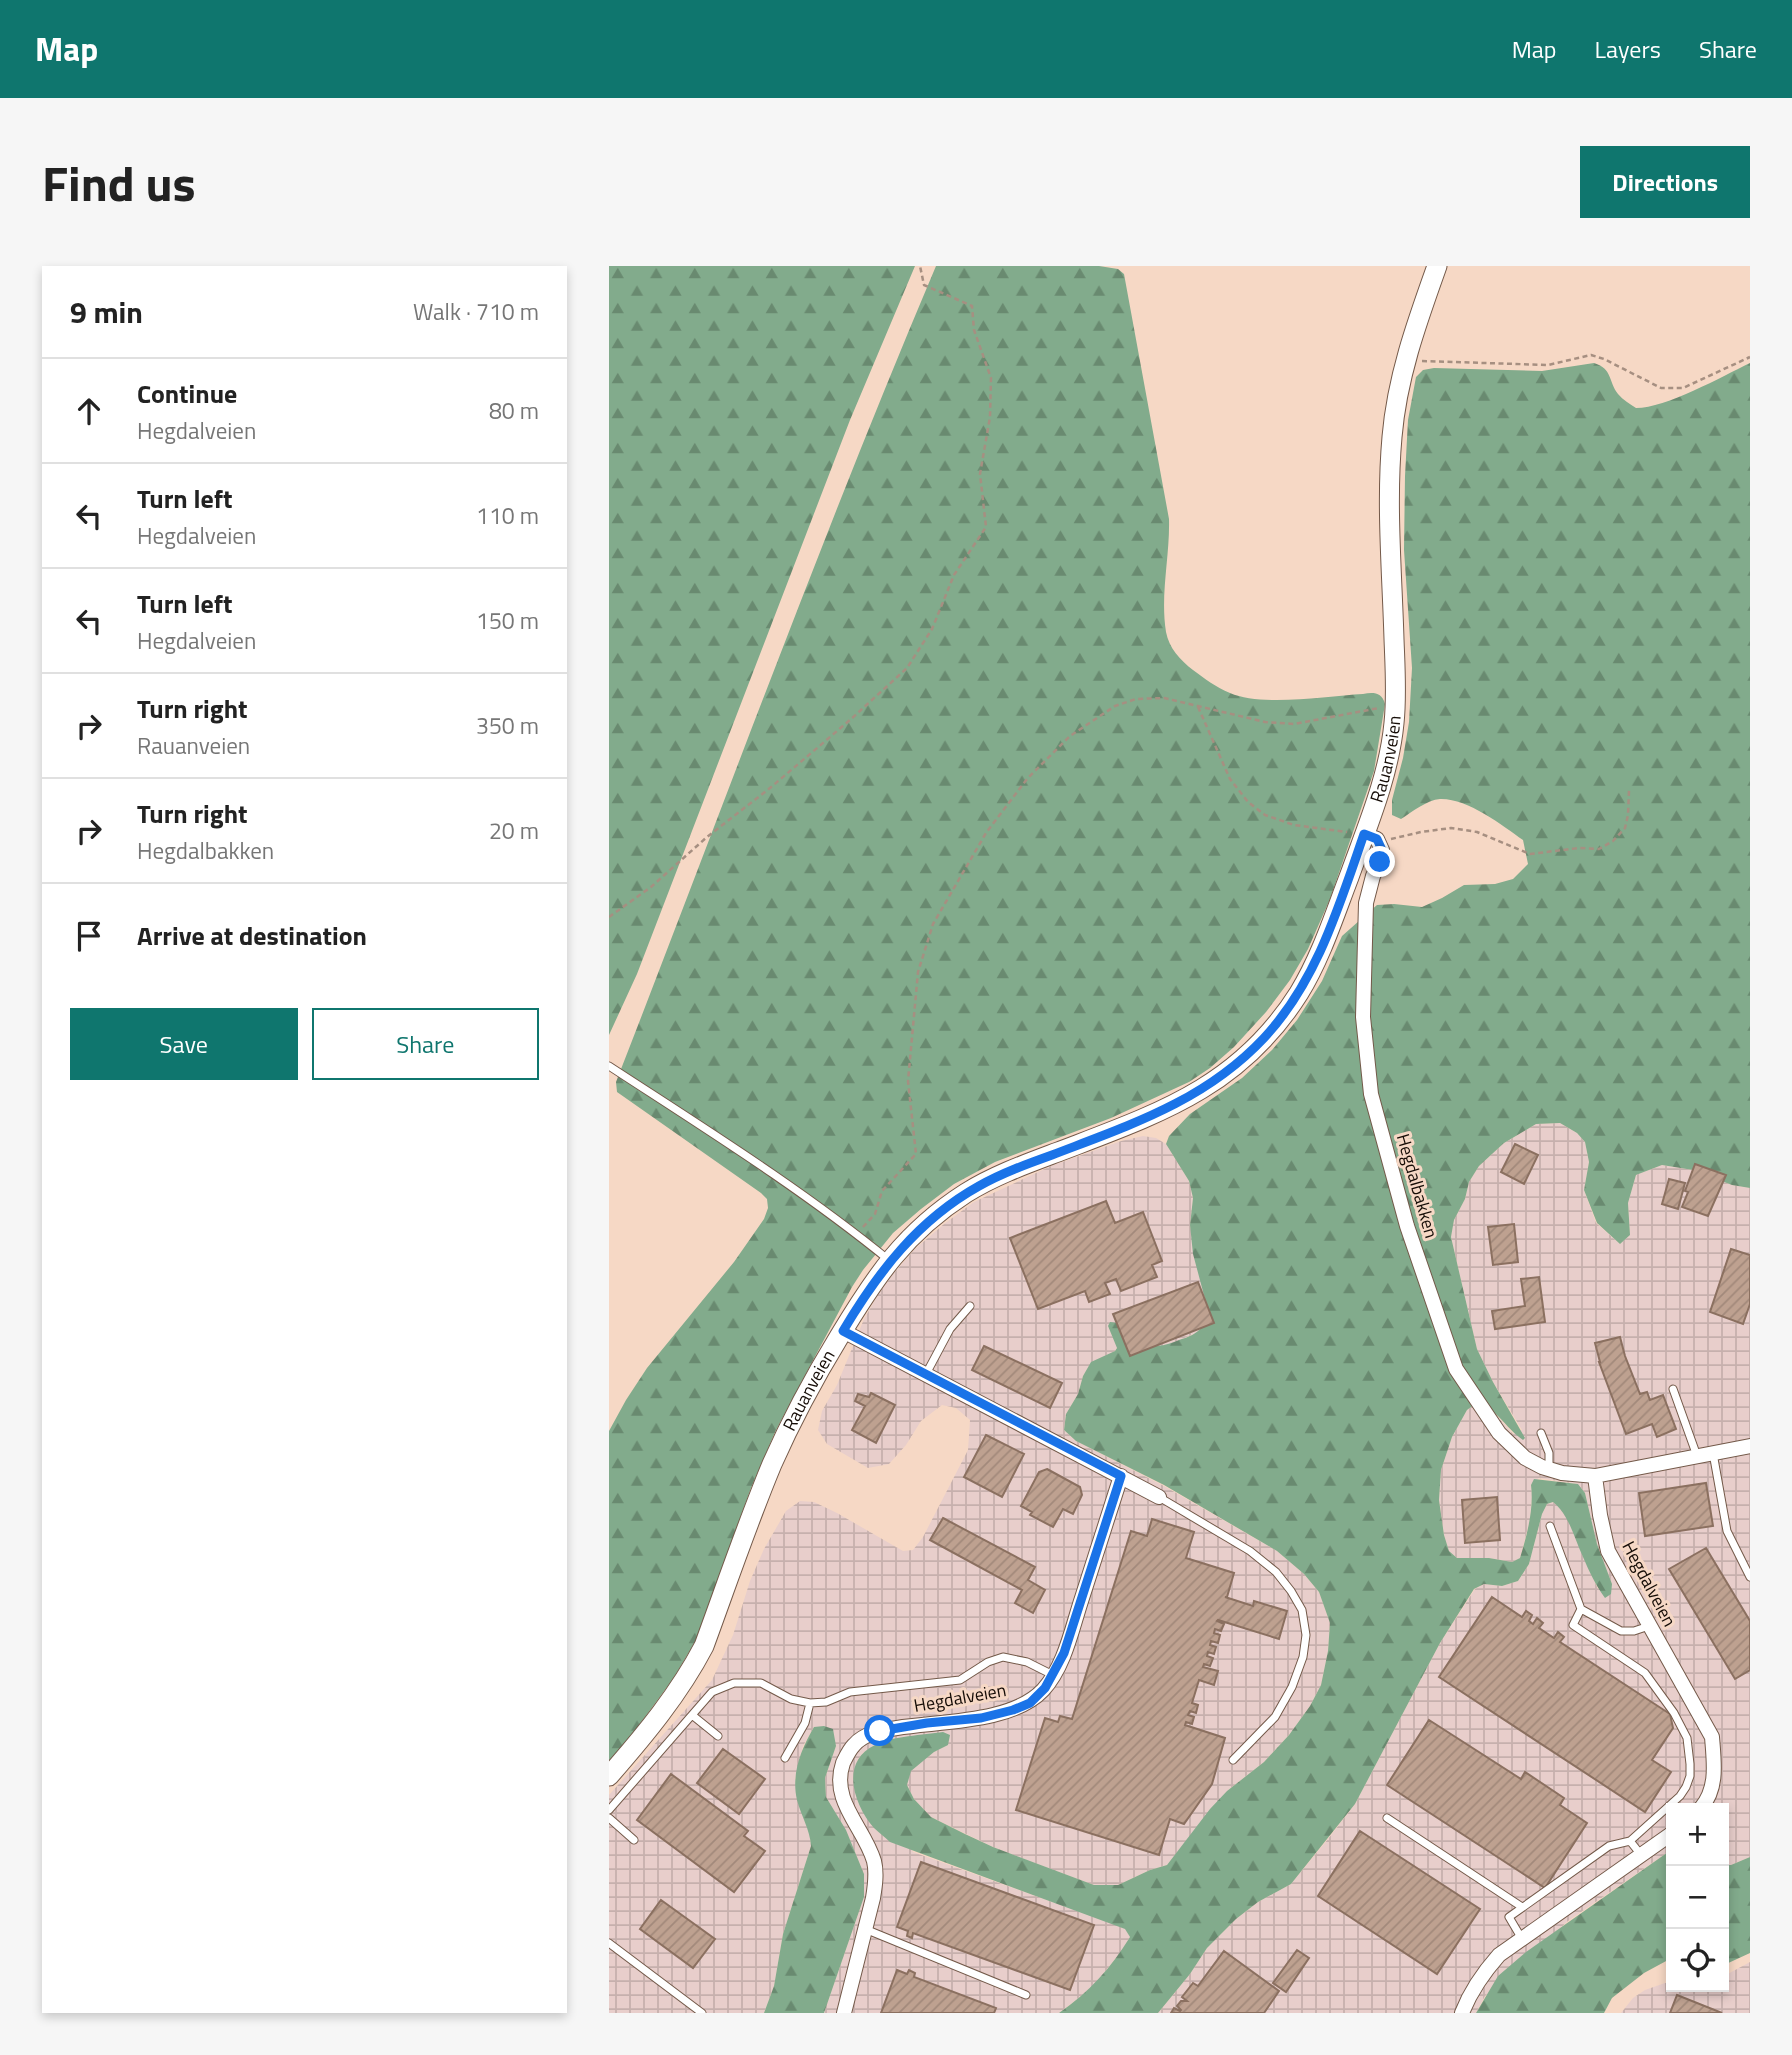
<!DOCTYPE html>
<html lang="en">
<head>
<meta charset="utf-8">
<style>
  body { margin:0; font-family:"Titillium Web",sans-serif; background:#f6f6f6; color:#222 }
  .controls { position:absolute; right:21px; bottom:21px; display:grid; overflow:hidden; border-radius:0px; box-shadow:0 4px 10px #0003 }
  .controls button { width:63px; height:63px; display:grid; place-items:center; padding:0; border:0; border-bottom:2px solid #e0e0e0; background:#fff; color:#222; font:35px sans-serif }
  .stop { position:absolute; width:21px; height:21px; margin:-16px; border:5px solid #1a73e8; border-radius:50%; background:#fff }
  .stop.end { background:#1a73e8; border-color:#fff; box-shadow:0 2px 7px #0008 }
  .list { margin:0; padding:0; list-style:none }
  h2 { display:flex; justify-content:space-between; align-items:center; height:91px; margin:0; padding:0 28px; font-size:30px }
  h2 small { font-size:23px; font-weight:400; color:#767676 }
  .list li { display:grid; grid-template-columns:46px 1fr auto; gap:21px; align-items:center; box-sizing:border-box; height:105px; padding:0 28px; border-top:2px solid #e0e0e0 }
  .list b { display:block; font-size:26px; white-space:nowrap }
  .list p { margin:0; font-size:23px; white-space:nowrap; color:#767676 }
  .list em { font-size:23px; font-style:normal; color:#767676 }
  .actions { display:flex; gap:14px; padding:21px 28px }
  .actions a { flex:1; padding:16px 0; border:2px solid #0f766e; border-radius:0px; text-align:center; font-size:24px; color:#0f766e }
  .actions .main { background:#0f766e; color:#fff }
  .icon { flex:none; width:38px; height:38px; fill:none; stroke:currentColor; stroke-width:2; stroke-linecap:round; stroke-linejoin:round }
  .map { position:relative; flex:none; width:1141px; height:1747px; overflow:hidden; border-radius:0px }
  header { display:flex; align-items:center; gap:42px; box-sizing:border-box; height:98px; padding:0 35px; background:#0f766e; color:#fff }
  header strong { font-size:33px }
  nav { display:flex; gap:38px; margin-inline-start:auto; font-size:24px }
  .intro { display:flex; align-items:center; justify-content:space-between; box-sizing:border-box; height:168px; padding:0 42px }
  h1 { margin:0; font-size:49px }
  .button { padding:18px 32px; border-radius:0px; background:#0f766e; color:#fff; font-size:24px; font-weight:700 }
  main { display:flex; gap:42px; padding:0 42px }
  aside { flex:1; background:#fff; border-radius:0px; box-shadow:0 4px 10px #0003 }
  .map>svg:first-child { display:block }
</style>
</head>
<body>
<header>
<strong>Map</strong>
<nav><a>Map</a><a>Layers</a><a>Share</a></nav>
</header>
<div class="intro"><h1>Find us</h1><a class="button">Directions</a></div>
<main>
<aside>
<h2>9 min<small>Walk · 710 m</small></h2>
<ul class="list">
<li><svg class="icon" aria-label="ahead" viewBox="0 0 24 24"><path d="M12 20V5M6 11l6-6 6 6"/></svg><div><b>Continue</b><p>Hegdalveien</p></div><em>80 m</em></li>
<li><svg class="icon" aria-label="left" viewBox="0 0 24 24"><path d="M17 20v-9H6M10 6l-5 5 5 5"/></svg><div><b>Turn left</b><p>Hegdalveien</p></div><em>110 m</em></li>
<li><svg class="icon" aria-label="left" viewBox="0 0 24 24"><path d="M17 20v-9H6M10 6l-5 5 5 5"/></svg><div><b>Turn left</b><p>Hegdalveien</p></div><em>150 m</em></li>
<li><svg class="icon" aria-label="right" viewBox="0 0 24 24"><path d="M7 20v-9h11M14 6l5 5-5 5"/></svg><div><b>Turn right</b><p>Rauanveien</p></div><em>350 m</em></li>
<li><svg class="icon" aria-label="right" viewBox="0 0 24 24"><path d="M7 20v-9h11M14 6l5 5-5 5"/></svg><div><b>Turn right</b><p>Hegdalbakken</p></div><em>20 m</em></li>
<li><svg class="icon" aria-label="arrive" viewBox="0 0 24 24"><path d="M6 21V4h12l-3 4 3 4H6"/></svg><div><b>Arrive at destination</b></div></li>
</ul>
<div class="actions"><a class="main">Save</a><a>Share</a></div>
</aside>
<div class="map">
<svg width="1141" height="1747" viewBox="0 0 1141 1747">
  <defs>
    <pattern id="industrial-grid" width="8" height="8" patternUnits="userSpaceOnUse" patternTransform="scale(1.75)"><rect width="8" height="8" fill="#e8cecb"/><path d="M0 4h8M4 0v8" fill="none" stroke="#c6b0ad"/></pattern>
    <pattern id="forest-firs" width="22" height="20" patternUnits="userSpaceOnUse" patternTransform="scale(1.75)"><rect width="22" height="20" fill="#82ab8c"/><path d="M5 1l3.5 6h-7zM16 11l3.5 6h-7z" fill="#698a70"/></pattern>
    <pattern id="building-hatch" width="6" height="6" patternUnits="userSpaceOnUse" patternTransform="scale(1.75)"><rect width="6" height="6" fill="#bea190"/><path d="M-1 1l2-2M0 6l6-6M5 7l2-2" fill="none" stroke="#a2897b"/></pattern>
  </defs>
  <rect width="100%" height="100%" fill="#f6d8c5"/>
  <!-- industrial -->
  <path fill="url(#industrial-grid)" d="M951,857L968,867L976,876L980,896L975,924L987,957L1011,978L1021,969L1019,937L1027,909L1053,899L1084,904L1123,919L1141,922V1591L1122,1599H1115V1542H1062V1584L959,1655L876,1730L867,1747H549L581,1708L598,1682L627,1653L649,1636L682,1618L719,1573L746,1538L831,1377L866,1323L875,1318L893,1320L909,1315L920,1298L933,1248L938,1238L944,1236L952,1242L961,1257L974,1290L989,1323L1003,1318L988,1278L976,1227L969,1218L930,1212L922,1219L923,1229L921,1254L911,1292L903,1296L880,1292H848L840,1285L835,1269L830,1234L832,1204L843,1171L858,1144L866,1138L881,1142L904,1168L913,1164L884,1116L868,1083L842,971L845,954L856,933L860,916L870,900L895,877L927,858Z
    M534,870L547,872L557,878L580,915L584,932L581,959L596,1033L594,1060L587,1067L557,1080L545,1082L499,1060L508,1081L506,1085L482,1097L474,1110L469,1128L457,1148L455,1164L467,1175L555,1220L668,1285L695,1308L710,1326L721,1357L719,1385L712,1419L701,1440L680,1469L655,1496L618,1525L558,1599L541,1604L509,1619H485L420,1595L384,1581L322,1551L305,1533L298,1519L301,1505L325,1486L338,1479L334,1466L266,1479L254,1487L248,1495L304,1586L516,1662L521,1671L513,1684L485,1720L450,1747H215L255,1631V1608L237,1565L217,1531L216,1512L227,1480L205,1461L194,1480L186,1513L196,1556L201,1567L202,1580L174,1668L165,1720L155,1747H0V1529L103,1414L124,1369L141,1315L155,1283L177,1245L191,1235L205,1236L228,1247L294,1285L304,1284L314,1271L359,1184L361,1154L347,1142L333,1139L312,1155L297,1179L280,1198L259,1202L218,1178L209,1164L213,1145L228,1119L255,1053L269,1029L285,1007L306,983L335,958L365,936L442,900L512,875Z
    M1141,1696V1747H1012L1024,1732L1036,1724L1056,1717H1062V1721H1115V1710Z"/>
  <!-- forest -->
  <path fill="url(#forest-firs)" d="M0,0H306L241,154L28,708L0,769Z
    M327,0H490L509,3L515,8L560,253C561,291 551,328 557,366C560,382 571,394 584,404C596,413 607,421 621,427C653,441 718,430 754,428C764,426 773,426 776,438L765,505L721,633L699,683L681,714L657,746L625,781L601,802L580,816L502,852L386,896L345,918L312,943L284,967L254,1004L243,1021L167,1164L142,1222L86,1376L64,1413L25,1466L0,1495V1165L17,1134L38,1102L125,996L155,953L159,942L158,933L152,927L8,826L7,816C113,544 213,269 327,0Z
    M985,97C1004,103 999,115 1009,128C1014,134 1021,138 1027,142C1057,142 1112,111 1141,97V922L1123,919L1084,904L1053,899L1027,909L1019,937L1021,969L1011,978L988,957L975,924L980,896L976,876L968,867L951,857L927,858L895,877L870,900L860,916L856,933L845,954L842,971L868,1083L884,1116L916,1172L914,1174C894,1160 891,1144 866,1138L858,1144L843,1171L832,1204L830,1234L835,1269L840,1285L848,1292H880L903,1296L911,1292C918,1269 925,1243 922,1219L925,1213L969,1218L976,1227L988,1278L1003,1318L1002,1328L996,1332C987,1320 980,1305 974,1291C965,1272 961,1250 944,1236L938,1238L933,1248L920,1298L909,1315L893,1320L875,1318L865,1323L831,1377L746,1538L682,1618L649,1636L627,1653L598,1682L581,1708L549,1747H450C480,1726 502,1702 521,1671L516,1663L281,1576C276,1571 270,1567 265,1562C245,1539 230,1496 266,1479C284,1470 314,1469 334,1466L341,1469L339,1479L325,1486L302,1505L298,1519L305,1533L322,1551L356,1568L384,1581L485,1619H509L541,1604L558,1599L601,1543L618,1525L655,1496L680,1469L701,1440L712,1419L719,1385L721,1357L710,1326L695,1308L668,1285L555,1219L467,1175L455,1164L457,1148L469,1128L474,1110L482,1096L506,1085L508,1082L499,1060L501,1056C532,1057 523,1094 570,1074C580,1071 587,1068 594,1060L596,1033L584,988L581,959L584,932L580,915L557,878L560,870L581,848L633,812L663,784L688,754L713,715L733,670L768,639L785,638L813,641L833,632L855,619L886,618L904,613L919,598L914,574C893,559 858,532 831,533C818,534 803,546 792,553L783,549V534L794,492L800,456L803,402L795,284L796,210L799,154L807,111L814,104L825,102L933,105Z
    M215,1460L224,1463L227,1480L216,1512L217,1531L237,1564L255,1608V1631L215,1747H155L165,1720L174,1668L202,1580C201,1563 192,1550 188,1534C182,1508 192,1483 205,1461Z
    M1062,1584V1694H1059L1035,1707L1003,1732L995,1747H867L889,1710L917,1686Z
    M1141,1591V1687L1115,1699V1599H1122Z"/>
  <!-- building -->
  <path fill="url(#building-hatch)" stroke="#8b7060" stroke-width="2" d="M906,878L929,889L915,918L892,906Z
    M1086,898L1117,909L1099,950L1073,941L1079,926L1076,925Z
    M1060,913L1076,917L1069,943L1053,938Z
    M497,935L506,957L534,946L553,995L543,999L548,1011L512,1025L507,1013L496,1017L501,1028L480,1036L476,1025L429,1043L401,972Z
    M905,958L909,996L884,999L879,961Z
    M1122,983L1141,989V1038L1134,1058L1101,1046Z
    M930,1011L936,1056L886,1063L883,1045L916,1040L912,1013Z
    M589,1016L605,1057L521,1090L504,1048Z
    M1011,1071L1016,1090L1031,1128L1038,1126L1041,1134L1054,1129L1067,1163L1048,1171L1043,1158L1017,1168L990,1096H991L986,1077Z
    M375,1080L453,1117L441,1142L363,1104Z
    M262,1127L286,1139L267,1177L243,1164L256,1140L246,1135L249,1128L260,1131Z
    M377,1169L415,1188L393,1231L355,1211Z
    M438,1203L471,1221L473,1229L464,1248L454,1243L444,1261L421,1249L423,1246L412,1240L430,1206Z
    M1097,1217L1104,1260L1036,1270L1030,1227Z
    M888,1231L891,1274L856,1277L853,1234Z
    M334,1252L426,1301L419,1314L436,1324L424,1347L406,1337L413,1324L321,1274Z
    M543,1253L585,1266L577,1292L625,1307L618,1331H616L644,1340L645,1335L678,1345L670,1373L609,1354L608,1355L615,1358L612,1365L606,1363L605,1367L611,1369L609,1377L602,1375L601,1379L607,1381L605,1388L599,1386L598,1390L604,1392L601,1400L595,1398L594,1401L609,1405L605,1419L590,1414L583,1437L589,1439L587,1447L581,1445L579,1449L585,1451L583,1458L577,1456L576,1459L616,1472L603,1518L575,1558L561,1553L550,1589L407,1544L436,1452L449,1456L451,1450L463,1453L522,1265L538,1270Z
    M1097,1282L1141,1355V1404L1126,1413L1060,1303Z
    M883,1331L913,1351L917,1345L923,1349L920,1355L924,1358L928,1352L934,1357L930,1362L945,1372L949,1366L955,1371L951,1376L1061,1448L1064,1462L1043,1494L1062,1506L1036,1546L830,1411Z
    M820,1454L912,1513L916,1506L955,1532L951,1539L978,1557L936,1622L778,1519Z
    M114,1483L156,1513L130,1548L88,1517Z
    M62,1508L139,1565L135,1570L156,1585L125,1626L28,1554Z
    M751,1565L871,1643L828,1708L709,1630Z
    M312,1596L485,1659L461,1724L304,1667L303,1672L298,1670L299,1665L288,1661Z
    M52,1634L106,1673L84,1702L31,1663Z
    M688,1684L700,1692L677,1726L664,1717Z
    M615,1685L670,1725L655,1747H562L565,1742L571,1745L572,1744L568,1740L572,1735H578L573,1731L584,1717L589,1720Z
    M288,1704L298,1708L300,1704L306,1707L305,1711L387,1742L385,1747H272Z
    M1068,1729L1113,1747H1061Z"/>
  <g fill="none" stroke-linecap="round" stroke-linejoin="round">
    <defs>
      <path id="lane" d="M0,800C95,862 193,923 281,995
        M317,1108L341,1063L361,1040
        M1064,1123L1088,1190
        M932,1167L940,1187V1202
        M1104,1187L1118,1265L1141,1311
        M550,1231L641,1285L667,1306L682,1325L693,1344L697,1369L694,1391L683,1421L666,1451L624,1494
        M941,1260L972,1343
        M83,1449L109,1470
        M176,1492L196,1457L201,1437
        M0,1544L103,1426L125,1417H152L182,1433L201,1437L217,1436L241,1426L351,1414L379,1396L394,1391L418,1396L444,1409
        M0,1552L25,1574
        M778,1552L913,1641
        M1033,1590L1021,1575L1071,1530L1077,1521L1081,1510V1498L1078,1472L1065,1447L1036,1407L964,1359L972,1343L1012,1365H1025L1040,1360
        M256,1663L417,1729
        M913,1673L900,1651L1000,1580L1021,1575
        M0,1677L93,1747"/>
      <path id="street" d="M755,568L768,573L773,584L771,596L764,610L757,637L754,751L762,828L798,960L847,1103L890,1167L916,1192L933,1201L953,1207L986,1210
        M234,1065L550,1231
        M1092,1542C1109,1522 1105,1497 1103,1471L999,1285L991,1249L986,1210L1141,1180
        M235,1747L264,1632C266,1620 268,1607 265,1595C255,1561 221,1535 234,1497C237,1491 240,1484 245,1479C255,1467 274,1464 288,1462C332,1455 403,1457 434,1424C456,1400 463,1362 473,1332C486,1291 499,1251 512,1210
        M853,1747C862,1724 874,1707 890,1689L1062,1568"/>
      <g id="secondary">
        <path id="s1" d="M0,1510C35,1470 70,1428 95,1380C117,1320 138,1258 163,1198C182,1155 205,1112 230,1071C266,1011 296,966 357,927C386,909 417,898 449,886C548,848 630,822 690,727C712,691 725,650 740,611C758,561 780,510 785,457C788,429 786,401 785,373C783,306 777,238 783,171C788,111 808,56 828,0"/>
      </g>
    </defs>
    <!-- lane casing -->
    <use href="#lane" stroke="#735949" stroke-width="9"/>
    <!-- street casing -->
    <use href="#street" stroke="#735949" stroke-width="16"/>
    <!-- secondary casing -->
    <use href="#secondary" stroke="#735949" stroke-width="21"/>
    <!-- path -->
    <path stroke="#a68f81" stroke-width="2.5" stroke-dasharray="5 3.5" stroke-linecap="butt" d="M813,95L939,99L982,89L995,93L1052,122H1074L1141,91
      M589,441L621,513L639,536L656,549L685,559L738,566
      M782,573L812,566L842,562L868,566L921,588L970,582L990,583L1004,575L1016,562L1019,549L1020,524
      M0,651L42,621L98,571L161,522L241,454L298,402L323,363L345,309L377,261L371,208L381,151L382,112L365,64L363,40L315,19L311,0
      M254,961L266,948L273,925L307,888L299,815L309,706L324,658L377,567L418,513L461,470L506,440L527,433L555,432L656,456L685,458L770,442"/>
    <!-- lane -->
    <use href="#lane" stroke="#fff" stroke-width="7"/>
    <!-- street -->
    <use href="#street" stroke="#fff" stroke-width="14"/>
    <!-- secondary -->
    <use href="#secondary" stroke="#fff" stroke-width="19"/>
  </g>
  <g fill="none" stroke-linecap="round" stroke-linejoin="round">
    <!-- route -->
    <path stroke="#1a73e8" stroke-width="9" d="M271,1465L318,1457L372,1452L404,1444L421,1437L436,1422L455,1387L512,1210L234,1065C269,1006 309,954 370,920C393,907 418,898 443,889C521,859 596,835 655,772C708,715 730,640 755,568L768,573L773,584L771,596"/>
  </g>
  <g text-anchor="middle" stroke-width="6" stroke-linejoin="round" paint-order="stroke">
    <!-- street labels -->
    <g font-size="18" fill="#150c06" stroke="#f6d8c5">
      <text dy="6" stroke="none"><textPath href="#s1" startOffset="1340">Rauanveien</textPath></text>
      <text transform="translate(808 920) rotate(74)" y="6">Hegdalbakken</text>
      <text dy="6" stroke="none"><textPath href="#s1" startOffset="438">Rauanveien</textPath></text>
      <text transform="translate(1040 1318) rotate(62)" y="6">Hegdalveien</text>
      <text transform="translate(351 1432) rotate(-10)" y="6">Hegdalveien</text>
    </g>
  </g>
</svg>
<div class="controls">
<button>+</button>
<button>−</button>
<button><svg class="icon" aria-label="locate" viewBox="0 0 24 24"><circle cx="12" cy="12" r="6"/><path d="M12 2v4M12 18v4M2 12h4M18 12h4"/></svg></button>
</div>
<div class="stop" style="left:271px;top:1465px"></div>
<div class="stop end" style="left:771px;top:596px"></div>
</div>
</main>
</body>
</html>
